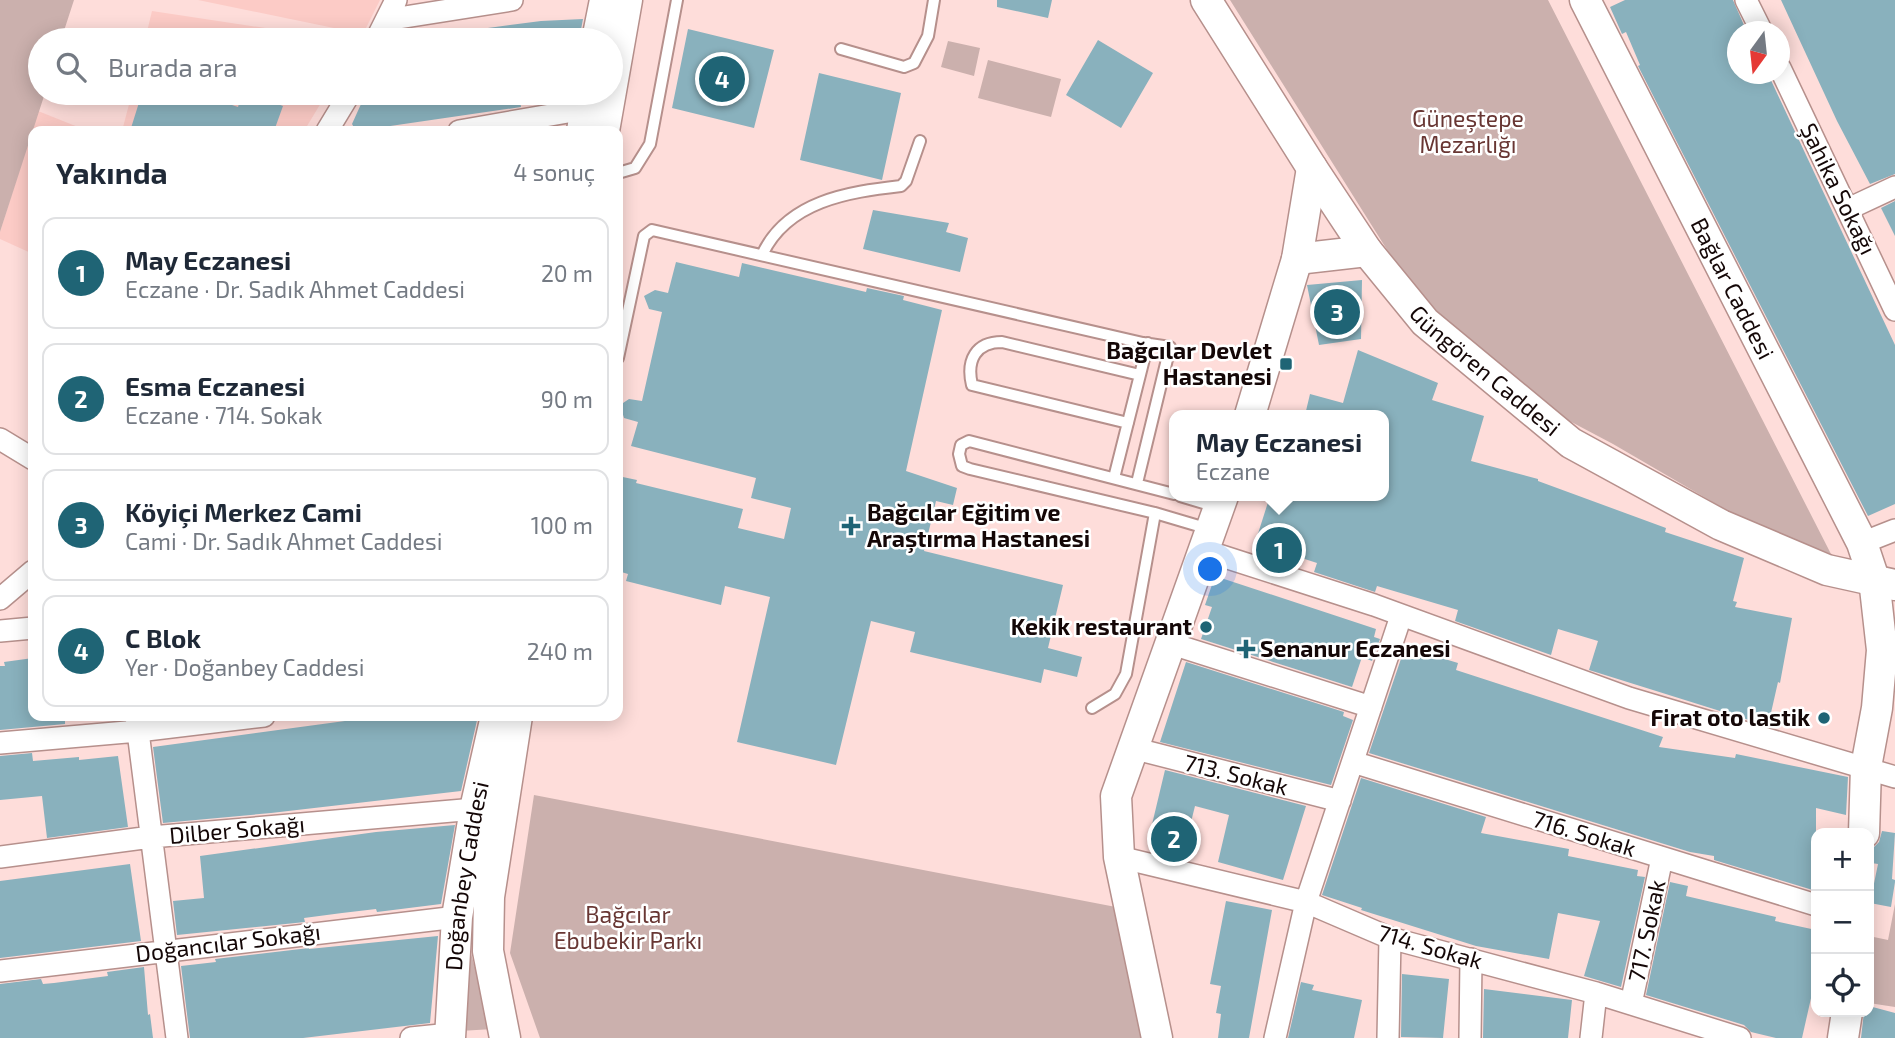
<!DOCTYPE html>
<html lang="tr">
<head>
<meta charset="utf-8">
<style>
  body { margin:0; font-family:"Exo 2",sans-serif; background:#f6f6f7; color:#1f2937 }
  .controls { position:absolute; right:21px; bottom:21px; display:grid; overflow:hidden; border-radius:14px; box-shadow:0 4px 18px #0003 }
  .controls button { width:63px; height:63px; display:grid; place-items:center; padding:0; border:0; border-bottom:2px solid #e0e1e3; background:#fff; color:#1f2937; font:35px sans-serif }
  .compass { position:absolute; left:1727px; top:21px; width:63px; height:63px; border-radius:50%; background:#fff; box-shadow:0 4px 18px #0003; rotate:195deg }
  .you { position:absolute; left:1211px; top:570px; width:24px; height:24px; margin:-18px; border:5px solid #fff; border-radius:50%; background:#1a73e8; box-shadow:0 0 0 10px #1a73e833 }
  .badge { display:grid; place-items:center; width:46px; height:46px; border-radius:50%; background:#1f6475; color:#fff; font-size:23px; font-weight:700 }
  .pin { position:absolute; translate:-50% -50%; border:4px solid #fff; box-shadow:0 2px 7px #0006 }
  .popup { position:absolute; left:1169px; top:410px; width:220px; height:91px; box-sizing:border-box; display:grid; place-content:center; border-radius:14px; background:#fff; filter:drop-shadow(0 2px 5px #0005); font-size:23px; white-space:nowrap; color:#747a83 }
  .popup b { font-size:26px; color:#1f2937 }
  .popup::after { content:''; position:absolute; left:50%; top:100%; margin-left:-14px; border:14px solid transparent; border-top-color:#fff }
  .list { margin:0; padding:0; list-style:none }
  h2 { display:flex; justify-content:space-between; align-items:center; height:91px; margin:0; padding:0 28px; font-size:30px }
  h2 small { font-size:23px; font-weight:400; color:#747a83 }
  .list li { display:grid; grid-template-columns:46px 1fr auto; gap:21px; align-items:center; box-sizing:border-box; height:112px; margin:0 14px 14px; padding:0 14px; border:2px solid #e0e1e3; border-radius:14px }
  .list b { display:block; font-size:26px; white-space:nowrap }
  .list p { margin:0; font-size:23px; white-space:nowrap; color:#747a83 }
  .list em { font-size:23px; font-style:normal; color:#747a83 }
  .icon { flex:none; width:38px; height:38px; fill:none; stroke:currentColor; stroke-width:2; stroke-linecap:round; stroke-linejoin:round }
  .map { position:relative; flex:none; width:1895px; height:1038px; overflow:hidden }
  .search { position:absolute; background:#fff; box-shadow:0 4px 18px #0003; left:28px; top:28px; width:595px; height:77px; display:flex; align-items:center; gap:18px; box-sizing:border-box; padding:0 24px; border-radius:38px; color:#747a83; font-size:26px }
  .panel { position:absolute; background:#fff; box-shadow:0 4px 18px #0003; left:28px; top:126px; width:595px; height:595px; border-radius:14px }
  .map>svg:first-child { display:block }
</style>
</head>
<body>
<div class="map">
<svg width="1895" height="1038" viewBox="0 0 1895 1038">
  <rect width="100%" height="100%" fill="#feddda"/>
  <!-- built -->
  <path fill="#fccbc6" d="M198,0H380L363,34Z
    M152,11L345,40H145Z
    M132,93H327L304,131H122Z
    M38,111L88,131H33V254L0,239V232Z"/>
  <!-- green -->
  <path fill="#cbb0ad" d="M0,0H74L61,40H40V93H45L0,232Z
    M1230,0H1548L1831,554L1740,518L1613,444L1526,398L1440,334Z
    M199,29L265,38V40H197Z
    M948,41L980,48L974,76L941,67Z
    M988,60L1061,79L1051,117L978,98Z
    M534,795L1121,908L1143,1038H540L510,953Z
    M1895,904V1007L1869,1003V936L1888,940Z
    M469,947L493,1029L460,1031Z"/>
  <!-- building -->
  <path fill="#89b1bd" d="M997,0H1052L1048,18L997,7Z
    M1625,0H1733L1747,32H1738V74H1768L1895,345V504L1868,516L1638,66L1640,65L1626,32L1622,34L1610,7Z
    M1781,0H1895V174L1870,184L1837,121Z
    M583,19L579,40H474L473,30L541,21Z
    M688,29L774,50L754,128L672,108Z
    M1098,40L1153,73L1121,128L1066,95Z
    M819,73L901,93L882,180L800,160Z
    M142,93H196L238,107L242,93H247L283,106L274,131H142L131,128Z
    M366,93H519L521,107L356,131L352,124Z
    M1895,201V236L1881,208Z
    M873,210L949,223L946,232L968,238L960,272L863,249Z
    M676,262L739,277L742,263L866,292L867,288L904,296L903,300L942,310L906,471L957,488L953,505L936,501L924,551L1063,585L1048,648L1082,657L1077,677L1044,669L1041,683L910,652L915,632L871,621L836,765L737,742L770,597L725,586L721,605L626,581L628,574L618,571V476L637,480L636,483L743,509L738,528L784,539L791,508L751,498L756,478L631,446L638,422L624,418L620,405L629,399L642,401L662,312L649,309L644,296L655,290L668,293Z
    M1362,280L1361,339L1319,345L1307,285Z
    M1358,350L1438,383L1432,400L1484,416L1471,461L1538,479V481L1666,528L1665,532L1744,558L1733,601L1737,602L1735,607L1792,618L1780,683L1778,682L1768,726L1589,670L1598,641L1558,629L1551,655L1455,621L1458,610L1377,586L1375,592L1314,572L1317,563L1255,543L1270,496H1384V415H1305L1310,394L1343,403Z
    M1215,576L1376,629L1374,637L1380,639L1372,661L1362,657L1352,687L1201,639L1212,607L1205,605Z
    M1405,647L1458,663L1456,670L1663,737L1659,747L1735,758L1736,754L1848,777L1846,815L1816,808V891L1714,860V856L1690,852L1369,753Z
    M33,658V716H65V724L0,730V666H5L4,662Z
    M1186,662L1344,712L1343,716L1353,720L1331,785L1160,742Z
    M382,716H478L461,791L271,813L163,823L153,747Z
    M32,753L33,761L79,757V760L118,756L128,827L47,838L42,796L0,800V756Z
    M1165,770L1306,806L1283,880L1218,862L1229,815L1195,806L1185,846L1149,837Z
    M1361,778L1486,817L1481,833L1569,849L1568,856L1638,870L1637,876L1645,877L1621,987L1584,976L1600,921L1558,913L1549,959L1476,946L1361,910L1362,908L1322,895Z
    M455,825L441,904L377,912L376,909L342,913L304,918L305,922L177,935L173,901L204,898L200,856L376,832Z
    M1882,831L1895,833L1892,879L1895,880V882L1891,907L1870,903L1878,864L1871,863L1873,848L1879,842Z
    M130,864L141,941L0,958V881Z
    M1670,882L1688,886L1686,896L1776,917L1775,921L1816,930V976L1802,1038H1776L1751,1032L1744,1025L1646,995Z
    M1226,901L1272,910L1249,1038H1218L1221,1014L1216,1013L1221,986L1210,984Z
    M438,936L430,1023L303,1038H190L181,966L216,962L215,959L309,948V949Z
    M144,967L148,1015L150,1014L153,1038H0V984L41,979L43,984L54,983L108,976L107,972Z
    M1402,974L1449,979L1443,1038L1401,1037Z
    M1301,982L1314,985L1312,990L1362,1000L1354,1038H1288Z
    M1484,989L1572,1000L1568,1038H1483Z
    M1869,1006L1895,1013V1038H1861L1864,1012H1869Z"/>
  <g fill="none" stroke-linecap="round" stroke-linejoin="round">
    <defs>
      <path id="lane" d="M841,49L904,67L914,63L928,36L934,0
        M618,173L635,168L650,144L677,0
        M762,255C787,201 848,192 901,186L906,181L920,141
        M618,358L644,236L652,230L1143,343L1170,347L1137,483
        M1128,423L972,385C966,360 976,342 1002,342L1140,375
        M1114,478L1148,343
        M1174,494L969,441L961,445L959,454L962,466L970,469L1155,513L1209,529
        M1180,496L1217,507
        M1092,708L1115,694L1126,674L1155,513"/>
      <path id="street" d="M1746,0L1762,32
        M386,20L512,0
        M376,40L396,0
        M1780,68L1895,310
        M327,131L350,93
        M459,131L585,109
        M1848,209L1895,187
        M0,439L33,459
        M1862,543L1895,530
        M1203,550L1374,605L1629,698L1895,777
        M0,599L33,571
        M0,631L33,628
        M1169,643L1371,707
        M136,716L177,1038
        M0,743L138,731L264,716
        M1132,748L1340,801
        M1353,762L1816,905
        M0,857L151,837L475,809
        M1119,857L1306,902L1390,938L1596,993L1740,1038
        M0,971L457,917
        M1631,1004L1662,858
        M411,1038L450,1034
        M1275,1038L1306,902L1401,616
        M1388,1038L1390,938
        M1470,1038L1471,959
        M1591,1038L1596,993"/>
      <g id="secondary">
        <path id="s1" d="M1206,0L1312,168L1367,251L1425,322L1571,443L1721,525L1827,570L1895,585"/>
        <path id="s2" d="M1585,0L1862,543L1874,579L1882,650L1877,708L1866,767L1864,833"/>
        <path d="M597,40L605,0"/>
        <path d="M582,131L588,93"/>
        <path d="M604,131L627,0"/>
        <path d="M1297,259L1367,251"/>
        <path d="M1250,415L1297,259L1312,168"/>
        <path id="s3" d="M450,1038L457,917L475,809L496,716"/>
        <path d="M505,1038L488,951L489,897L517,716"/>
        <path d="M1157,1038L1119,857L1116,796L1223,496"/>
        <path d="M1843,1038L1847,1012"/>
      </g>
    </defs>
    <!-- lane casing -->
    <use href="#lane" stroke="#b6908c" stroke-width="14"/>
    <!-- street casing -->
    <use href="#street" stroke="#b6908c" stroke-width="24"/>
    <!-- secondary casing -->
    <use href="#secondary" stroke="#b6908c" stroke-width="33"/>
    <!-- lane -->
    <use href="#lane" stroke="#fff" stroke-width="10"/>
    <!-- street -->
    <use href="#street" stroke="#fff" stroke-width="21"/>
    <!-- secondary -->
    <use href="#secondary" stroke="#fff" stroke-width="30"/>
  </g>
  <!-- markers -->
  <g fill="#1f6475" stroke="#fff" stroke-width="2.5">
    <rect x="1279" y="357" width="14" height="14" rx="3.5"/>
    <path d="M847.5 515.5h7v7h7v7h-7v7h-7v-7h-7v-7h7z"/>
    <circle cx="1206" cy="627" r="7"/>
    <path d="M1242.5 638.5h7v7h7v7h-7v7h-7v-7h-7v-7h7z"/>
    <circle cx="1824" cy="718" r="7"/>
  </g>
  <g text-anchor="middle" stroke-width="5" stroke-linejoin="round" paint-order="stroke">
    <!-- park labels -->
    <g font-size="23" fill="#683633" stroke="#fff">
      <text x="1468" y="127">Güneştepe<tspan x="1468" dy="26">Mezarlığı</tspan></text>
      <text x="628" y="923">Bağcılar<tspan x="628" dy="26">Ebubekir Parkı</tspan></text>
    </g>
    <!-- street labels -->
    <g font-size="23" fill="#140707" stroke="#fff">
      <text transform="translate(1838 189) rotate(64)" y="8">Şahika Sokağı</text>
      <text dy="8" stroke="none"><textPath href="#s2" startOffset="324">Bağlar Caddesi</textPath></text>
      <text dy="8" stroke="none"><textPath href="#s1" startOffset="467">Güngören Caddesi</textPath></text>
      <text transform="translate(1236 775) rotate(14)" y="8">713. Sokak</text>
      <text transform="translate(237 830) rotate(-5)" y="8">Dilber Sokağı</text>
      <text transform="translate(1584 834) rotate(17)" y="8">716. Sokak</text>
      <text dy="8" stroke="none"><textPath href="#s3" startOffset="163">Doğanbey Caddesi</textPath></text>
      <text transform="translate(1647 931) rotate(-78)" y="8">717. Sokak</text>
      <text transform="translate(228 943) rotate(-7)" y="8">Doğancılar Sokağı</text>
      <text transform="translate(1430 947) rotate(16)" y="8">714. Sokak</text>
    </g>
    <!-- poi labels -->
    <g font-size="23" font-weight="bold" fill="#140707" stroke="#fff" text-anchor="end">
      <text x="1272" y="359">Bağcılar Devlet<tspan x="1272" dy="26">Hastanesi</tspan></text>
      <text x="867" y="521" text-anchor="start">Bağcılar Eğitim ve<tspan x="867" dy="26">Araştırma Hastanesi</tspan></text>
      <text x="1192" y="635">Kekik restaurant</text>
      <text x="1260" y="657" text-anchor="start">Senanur Eczanesi</text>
      <text x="1810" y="726">Firat oto lastik</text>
    </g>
  </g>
</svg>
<div class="controls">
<button>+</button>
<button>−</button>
<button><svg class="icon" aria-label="locate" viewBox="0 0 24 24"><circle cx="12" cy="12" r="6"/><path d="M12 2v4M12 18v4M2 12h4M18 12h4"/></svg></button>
</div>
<svg class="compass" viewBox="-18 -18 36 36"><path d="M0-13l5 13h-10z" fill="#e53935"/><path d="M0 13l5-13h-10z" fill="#747a83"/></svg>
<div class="you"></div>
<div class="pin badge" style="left:1279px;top:550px">1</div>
<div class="popup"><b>May Eczanesi</b>Eczane</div>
<div class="pin badge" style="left:1174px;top:839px">2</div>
<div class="pin badge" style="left:1337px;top:312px">3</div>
<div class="pin badge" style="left:722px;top:79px">4</div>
<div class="search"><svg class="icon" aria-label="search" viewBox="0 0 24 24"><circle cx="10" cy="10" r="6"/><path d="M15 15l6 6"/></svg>Burada ara</div>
<section class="panel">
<h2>Yakında<small>4 sonuç</small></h2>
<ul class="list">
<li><span class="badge">1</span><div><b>May Eczanesi</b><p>Eczane · Dr. Sadık Ahmet Caddesi</p></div><em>20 m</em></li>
<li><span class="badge">2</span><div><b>Esma Eczanesi</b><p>Eczane · 714. Sokak</p></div><em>90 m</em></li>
<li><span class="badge">3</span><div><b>Köyiçi Merkez Cami</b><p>Cami · Dr. Sadık Ahmet Caddesi</p></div><em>100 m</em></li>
<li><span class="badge">4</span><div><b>C Blok</b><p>Yer · Doğanbey Caddesi</p></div><em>240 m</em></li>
</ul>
</section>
</div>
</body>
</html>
